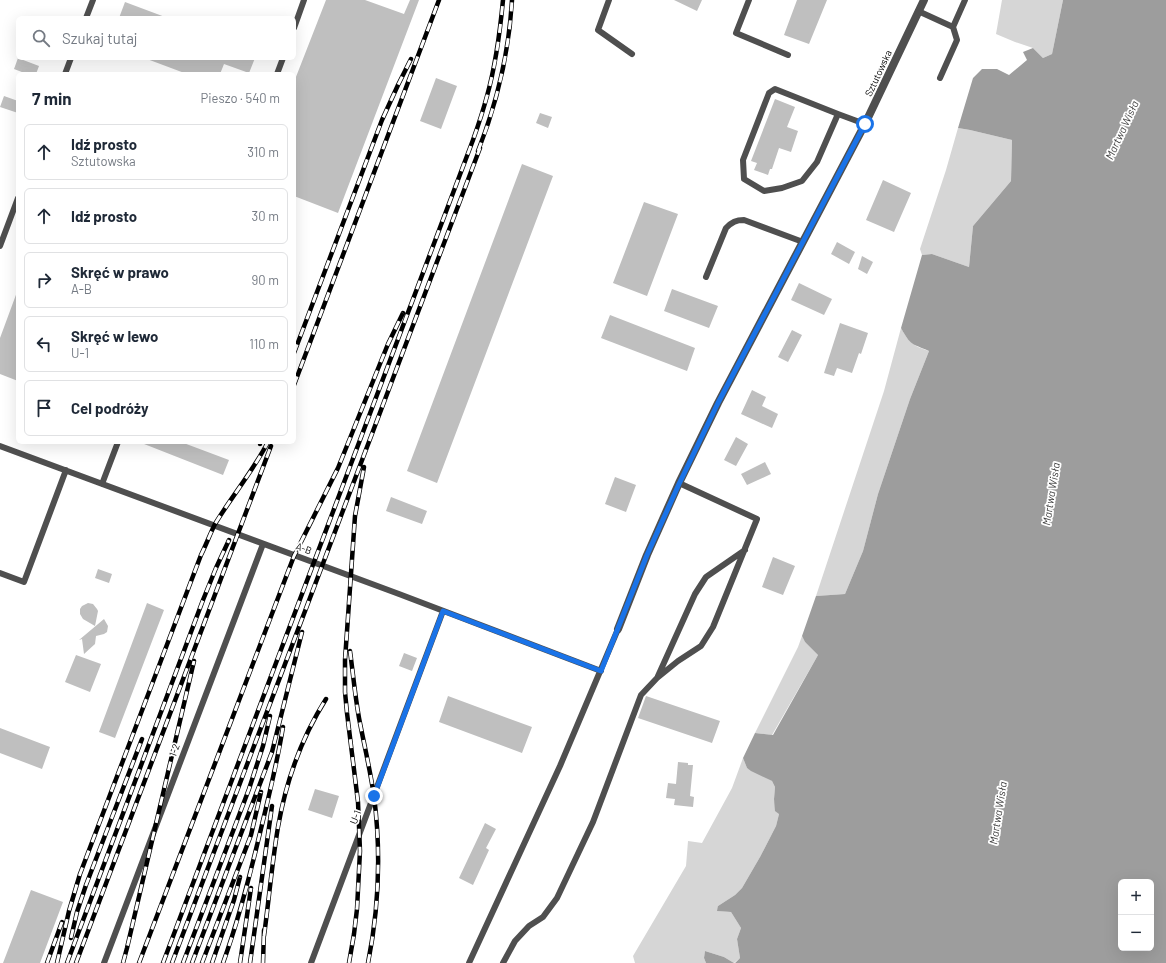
<!DOCTYPE html>
<html lang="pl">
<head>
<meta charset="utf-8">
<style>
  body { margin:0; font-family:Barlow,sans-serif; background:#f6f6f7; color:#1f2937 }
  .controls { position:absolute; right:12px; bottom:12px; display:grid; overflow:hidden; border-radius:6px; box-shadow:0 4px 16px #0002 }
  .controls button { width:36px; height:36px; display:grid; place-items:center; padding:0; border:0; border-bottom:1px solid #e0e1e3; background:#fff; color:#1f2937; font:20px sans-serif }
  .stop { position:absolute; width:12px; height:12px; margin:-9px; border:3px solid #1a73e8; border-radius:50%; background:#fff }
  .stop.end { background:#1a73e8; border-color:#fff; box-shadow:0 1px 4px #0008 }
  .list { margin:0; padding:0; list-style:none }
  h2 { display:flex; justify-content:space-between; align-items:center; height:52px; margin:0; padding:0 16px; font-size:17px }
  h2 small { font-size:13px; font-weight:400; color:#747a83 }
  .list li { display:grid; grid-template-columns:26px 1fr auto; gap:12px; align-items:center; box-sizing:border-box; height:56px; margin:0 8px 8px; padding:0 8px; border:1px solid #e0e1e3; border-radius:6px }
  .list b { display:block; font-size:15px; white-space:nowrap }
  .list p { margin:0; font-size:13px; white-space:nowrap; color:#747a83 }
  .list em { font-size:13px; font-style:normal; color:#747a83 }
  .icon { flex:none; width:22px; height:22px; fill:none; stroke:currentColor; stroke-width:2; stroke-linecap:round; stroke-linejoin:round }
  .map { position:relative; flex:none; width:1166px; height:963px; overflow:hidden }
  .search { position:absolute; background:#fff; box-shadow:0 4px 16px #0002; left:16px; top:16px; width:280px; height:44px; display:flex; align-items:center; gap:10px; box-sizing:border-box; padding:0 14px; border-radius:6px; color:#747a83; font-size:15px }
  .panel { position:absolute; background:#fff; box-shadow:0 4px 16px #0002; left:16px; top:72px; width:280px; height:372px; border-radius:6px }
  .map>svg:first-child { display:block }
</style>
</head>
<body>
<div class="map">
<svg width="1166" height="963" viewBox="0 0 1166 963">
  <rect width="100%" height="100%" fill="#fff"/>
  <!-- green -->
  <path fill="#d6d6d6" d="M1002,0H1063L1052,54L1043,58L1033,48L1015,42L996,34Z
    M958,128L970,130L1012,140L1011,181L973,226L969,267L932,254L922,255L920,249L946,170Z
    M901,328C910,344 912,345 929,351L910,399L878,494L863,551L845,594L816,596L884,391Z
    M802,636L805,642L818,655L772,735L755,733L798,647Z
    M743,758L747,768L772,781L775,787L774,799L779,814L776,826L760,857L742,888L735,895L718,906V911L731,912L741,928L737,939L740,958L734,963L724,957L705,951L704,958L706,963H635L633,956L686,866L688,841L702,843L732,788Z"/>
  <!-- water -->
  <path fill="#9d9d9d" fill-rule="evenodd" d="M1063,0H1166V963H735L740,958L737,939L741,928L731,912L717,911L718,906L735,895L742,888L760,857L776,826L779,814L775,811L774,799L775,787L772,781L751,771L747,768L743,758L755,733L773,735L818,655L805,642L802,636L816,596L845,594L863,551L878,494L910,399L929,351C911,343 911,346 901,328L922,255L932,254L969,267L973,226L1011,181L1012,140L970,130L958,128L973,78L982,69H997L1009,75L1027,60L1023,52L1033,48L1043,58L1052,54ZM1121,882H1151V948H1121Z
    M705,951L724,957L734,963H706L704,958Z"/>
  <!-- building -->
  <path fill="#bfbfbf" d="M326,0H365L404,14L410,0H419L338,213L294,196V82Z
    M674,0H702L697,11Z
    M797,0H827L809,44L784,35Z
    M125,2L165,17V18H119Z
    M18,58L39,66L36,74H27L14,69Z
    M148,58H255L249,73L224,64L220,74H187L147,59Z
    M436,78L457,86L441,129L420,121Z
    M4,96L18,101V113L0,107Z
    M775,99L795,107L787,127L798,131L791,152L779,148L772,169H770L768,175L754,170L757,163L751,161Z
    M540,113L552,117L548,128L536,123Z
    M522,164L553,176L437,483L407,471Z
    M883,180L911,193L894,232L866,220Z
    M644,202L678,214L647,296L613,283Z
    M837,242L855,252L849,264L831,254Z
    M862,256L873,262L867,274L858,269Z
    M799,283L832,299L824,315L791,300Z
    M672,289L718,306L709,328L664,311Z
    M17,292H18V381L0,374V338Z
    M610,315L695,348L687,371L601,338Z
    M840,323L868,333L861,354L859,353L852,373L837,368L834,376L824,373Z
    M792,330L802,335L788,362L778,357Z
    M752,390L766,397L762,406L778,414L772,428L741,414Z
    M736,437L748,444L736,466L724,460Z
    M139,442H181L229,460L223,475Z
    M765,462L771,474L747,485L741,474Z
    M615,477L636,485L626,512L605,504Z
    M391,497L427,511L422,524L386,511Z
    M773,557L795,566L783,595L762,587Z
    M98,569L112,574L109,583L95,578Z
    M88,603L93,604L97,609L98,611L95,626L83,619L80,614V609L82,606Z
    M147,603L164,610L115,738L99,732Z
    M104,619L108,626L107,632L104,634L96,636L95,644L84,654L82,639L79,640Z
    M404,653L417,658L412,671L399,666Z
    M76,655L101,664L90,692L65,682Z
    M448,696L532,727L522,753L439,722Z
    M646,696L720,721L712,743L638,718Z
    M0,728L50,747L42,769L0,753Z
    M678,762L688,763V765H693L690,796L694,797L693,807L674,805L675,799L666,798L668,783L676,784Z
    M315,789L339,796L332,818L308,810Z
    M485,823L496,829L486,848L489,850L473,885L459,878Z
    M31,890L63,902L40,963H3Z"/>
  <g fill="none" stroke-linecap="round" stroke-linejoin="round">
    <!-- service -->
    <path stroke="#4f4f4f" stroke-width="6" d="M609,0L598,30L632,54
      M749,0L736,33L788,55
      M918,11L953,27L965,0
      M86,18L93,0
      M294,28L304,0
      M65,74L71,58
      M277,74L283,58
      M940,78L957,40L953,27
      M838,114L817,162L802,181L782,188L764,191L744,179L743,160L769,93L775,89L838,114L865,124
      M0,246L18,198
      M706,277L726,228C732,222 736,220 744,220L803,242
      M0,446L399,594L601,671
      M102,484L118,442
      M0,573L24,582L66,470
      M658,676L695,594L706,577L745,550
      M104,963L263,544
      M311,963L443,611
      M469,963L560,766L618,629
      M503,963L515,941L529,926L543,917L557,898L593,822L641,695L657,678L678,661L701,646L713,627L757,519L679,483"/>
    <!-- minor -->
    <path stroke="#4f4f4f" stroke-width="8" d="M618,629L647,555L679,483L718,403L865,124L924,0"/>
    <defs>
      <path id="rail" d="M478,151C497,103 509,52 512,0
        M294,353L382,120L398,85L411,59
        M294,385L439,0
        M260,444V442
        M350,651C353,673 355,696 359,718C364,744 370,769 374,796C381,851 379,908 368,963
        M264,936C269,899 272,863 278,827C286,781 302,737 326,699
        M71,938L77,912L86,885L142,739
        M47,963L62,922
        M57,963L69,911L80,874L201,555C206,545 210,534 215,524C232,496 253,471 268,442
        M67,963L203,600L216,568L229,540
        M76,963L271,446
        M123,963L127,948L194,661
        M139,963L294,556L338,468L388,344L403,313
        M163,963L473,140C478,126 483,111 487,96C496,64 500,32 503,0
        M172,963L480,148
        M183,963L249,789L263,746L270,716
        M192,963L272,752L302,632
        M202,963L251,835L261,792
        M212,963L234,900L240,877
        M223,963C238,922 249,879 259,837C268,800 277,764 283,727
        M240,963L251,888
        M250,963L272,806
        M263,963L264,930
        M349,963L354,934L357,909L360,851L358,802L347,713L345,692V660L355,516L364,467"/>
    </defs>
    <!-- rail casing -->
    <use href="#rail" stroke="#000" stroke-width="4.5"/>
    <!-- rail -->
    <use href="#rail" stroke="#fff" stroke-width="3" stroke-dasharray="9" stroke-linecap="butt"/>
  </g>
  <g fill="none" stroke-linecap="round" stroke-linejoin="round">
    <!-- route -->
    <path stroke="#1a73e8" stroke-width="5" d="M374,796L443,611L601,671L647,555L679,484L718,403L865,124"/>
  </g>
  <g text-anchor="middle" stroke-width="3.5" stroke-linejoin="round" paint-order="stroke">
    <!-- street labels -->
    <g font-size="10" fill="#000" stroke="#fff">
      <text transform="translate(878 73) rotate(-65)" y="4">Sztutowska</text>
      <text transform="translate(304 548) rotate(20)" y="4">A-B</text>
      <text transform="translate(174 750) rotate(-69)" y="4">1-2</text>
      <text transform="translate(355 817) rotate(-69)" y="4">U-1</text>
    </g>
    <!-- water labels -->
    <g font-size="11" font-style="italic" fill="#3e3e3e" stroke="#fff">
      <text transform="translate(1122 130) rotate(-65)" y="4">Martwa Wisła</text>
      <text transform="translate(1051 494) rotate(-81)" y="4">Martwa Wisła</text>
      <text transform="translate(998 813) rotate(-81)" y="4">Martwa Wisła</text>
    </g>
  </g>
</svg>
<div class="controls">
<button>+</button>
<button>−</button>
</div>
<div class="stop" style="left:865px;top:124px"></div>
<div class="stop end" style="left:374px;top:796px"></div>
<div class="search"><svg class="icon" aria-label="search" viewBox="0 0 24 24"><circle cx="10" cy="10" r="6"/><path d="M15 15l6 6"/></svg>Szukaj tutaj</div>
<section class="panel">
<h2>7 min<small>Pieszo · 540 m</small></h2>
<ul class="list">
<li><svg class="icon" aria-label="ahead" viewBox="0 0 24 24"><path d="M12 20V5M6 11l6-6 6 6"/></svg><div><b>Idź prosto</b><p>Sztutowska</p></div><em>310 m</em></li>
<li><svg class="icon" aria-label="ahead" viewBox="0 0 24 24"><path d="M12 20V5M6 11l6-6 6 6"/></svg><div><b>Idź prosto</b></div><em>30 m</em></li>
<li><svg class="icon" aria-label="right" viewBox="0 0 24 24"><path d="M7 20v-9h11M14 6l5 5-5 5"/></svg><div><b>Skręć w prawo</b><p>A-B</p></div><em>90 m</em></li>
<li><svg class="icon" aria-label="left" viewBox="0 0 24 24"><path d="M17 20v-9H6M10 6l-5 5 5 5"/></svg><div><b>Skręć w lewo</b><p>U-1</p></div><em>110 m</em></li>
<li><svg class="icon" aria-label="arrive" viewBox="0 0 24 24"><path d="M6 21V4h12l-3 4 3 4H6"/></svg><div><b>Cel podróży</b></div></li>
</ul>
</section>
</div>
</body>
</html>
